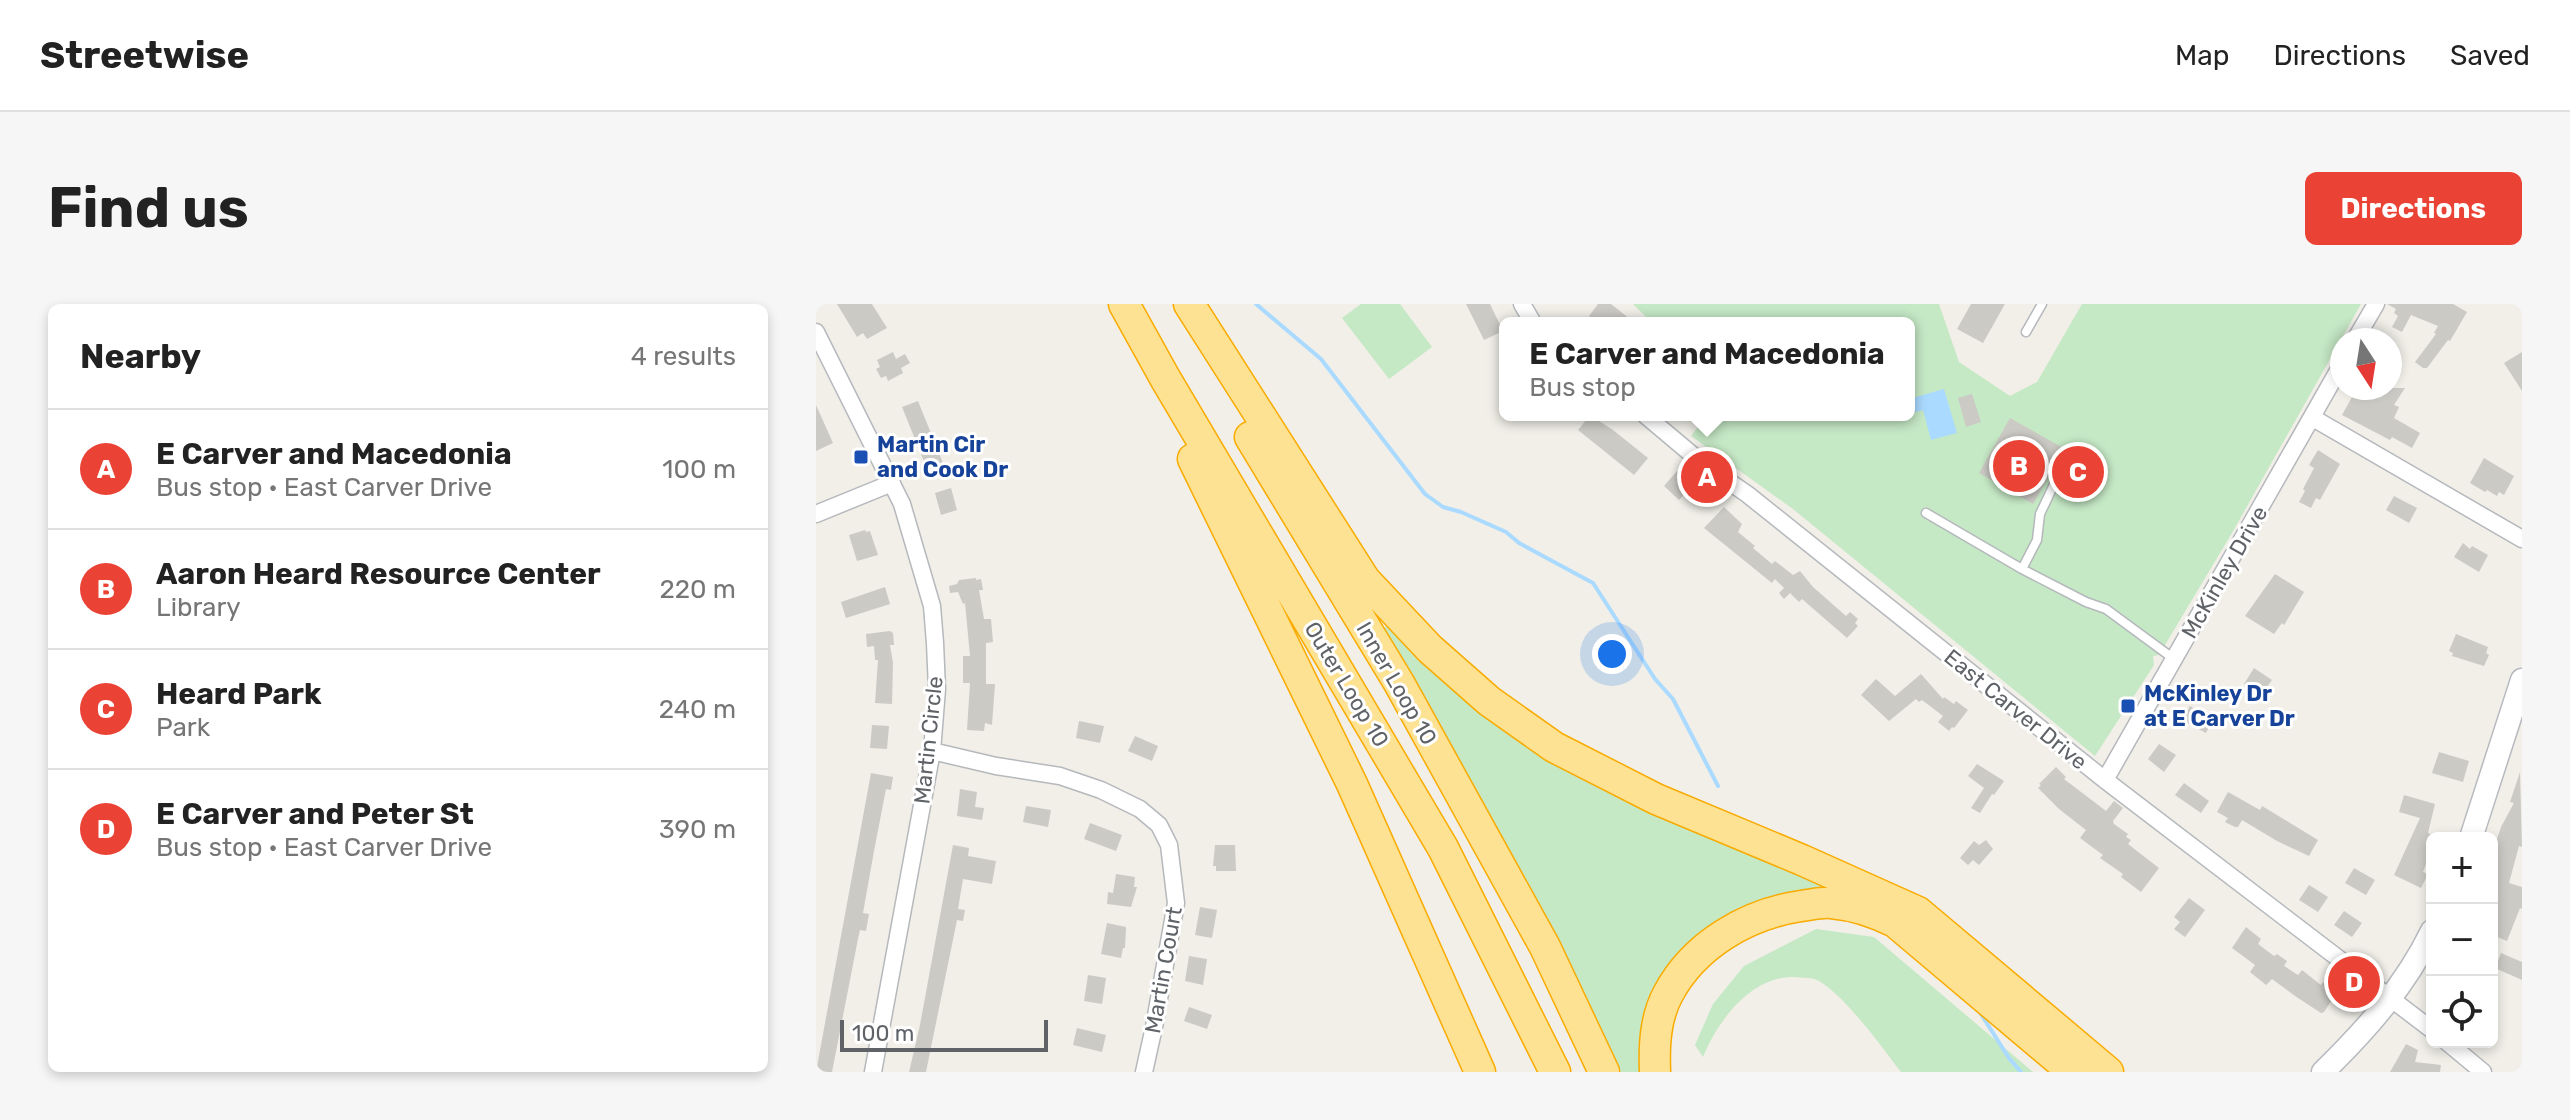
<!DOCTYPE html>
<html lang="en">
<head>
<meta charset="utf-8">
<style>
  body { margin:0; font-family:Rubik,sans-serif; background:#f6f6f6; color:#222 }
  .controls { position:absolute; right:24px; bottom:24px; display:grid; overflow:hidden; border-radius:12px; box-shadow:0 4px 12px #0003 }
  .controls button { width:72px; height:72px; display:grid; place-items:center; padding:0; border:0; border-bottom:2px solid #e0e0e0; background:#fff; color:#222; font:40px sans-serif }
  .compass { position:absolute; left:1514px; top:24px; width:72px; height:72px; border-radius:50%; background:#fff; box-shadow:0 4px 12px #0003; rotate:168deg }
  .scale { position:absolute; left:24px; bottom:20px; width:208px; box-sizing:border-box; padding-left:8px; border:4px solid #5f6368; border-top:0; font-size:22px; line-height:28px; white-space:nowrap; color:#5f6368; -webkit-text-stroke:6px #fff; paint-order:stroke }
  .you { position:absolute; left:796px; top:350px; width:28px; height:28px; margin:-20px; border:6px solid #fff; border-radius:50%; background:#1a73e8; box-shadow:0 0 0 12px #1a73e833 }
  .badge { display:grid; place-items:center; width:52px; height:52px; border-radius:50%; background:#ea4335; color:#fff; font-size:26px; font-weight:700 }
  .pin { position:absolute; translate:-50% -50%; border:4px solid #fff; box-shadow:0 2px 8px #0006 }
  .popup { position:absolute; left:683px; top:13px; width:416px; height:104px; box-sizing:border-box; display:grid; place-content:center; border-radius:12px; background:#fff; filter:drop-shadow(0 2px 6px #0005); font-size:26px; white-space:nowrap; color:#767676 }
  .popup b { font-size:30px; color:#222 }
  .popup::after { content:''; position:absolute; left:50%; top:100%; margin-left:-16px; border:16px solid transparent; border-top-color:#fff }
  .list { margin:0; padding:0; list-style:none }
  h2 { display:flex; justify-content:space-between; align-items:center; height:104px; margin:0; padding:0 32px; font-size:34px }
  h2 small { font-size:26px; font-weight:400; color:#767676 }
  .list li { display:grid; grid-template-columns:52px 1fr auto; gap:24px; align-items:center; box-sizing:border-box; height:120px; padding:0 32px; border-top:2px solid #e0e0e0 }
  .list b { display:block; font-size:30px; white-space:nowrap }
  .list p { margin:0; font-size:26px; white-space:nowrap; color:#767676 }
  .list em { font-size:26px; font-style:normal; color:#767676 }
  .icon { flex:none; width:44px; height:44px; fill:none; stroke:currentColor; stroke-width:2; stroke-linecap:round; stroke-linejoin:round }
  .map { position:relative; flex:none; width:1706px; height:768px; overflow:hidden; border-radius:12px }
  header { display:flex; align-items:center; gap:48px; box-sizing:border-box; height:112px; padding:0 40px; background:#fff; border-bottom:2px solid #e0e0e0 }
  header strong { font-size:38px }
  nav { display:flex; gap:44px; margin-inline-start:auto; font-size:28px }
  .intro { display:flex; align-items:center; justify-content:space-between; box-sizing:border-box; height:192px; padding:0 48px }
  h1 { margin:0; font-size:56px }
  .button { padding:20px 36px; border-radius:12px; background:#ea4335; color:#fff; font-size:28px; font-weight:700 }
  main { display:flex; gap:48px; padding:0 48px }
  aside { flex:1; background:#fff; border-radius:12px; box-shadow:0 4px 12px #0003 }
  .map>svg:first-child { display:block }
</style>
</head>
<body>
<header>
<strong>Streetwise</strong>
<nav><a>Map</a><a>Directions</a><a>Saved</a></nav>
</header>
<div class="intro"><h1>Find us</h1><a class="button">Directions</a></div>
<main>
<aside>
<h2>Nearby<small>4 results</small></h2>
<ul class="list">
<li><span class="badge">A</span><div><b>E Carver and Macedonia</b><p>Bus stop · East Carver Drive</p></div><em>100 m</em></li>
<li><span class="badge">B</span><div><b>Aaron Heard Resource Center</b><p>Library</p></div><em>220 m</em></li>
<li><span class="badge">C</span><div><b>Heard Park</b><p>Park</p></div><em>240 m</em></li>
<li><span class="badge">D</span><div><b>E Carver and Peter St</b><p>Bus stop · East Carver Drive</p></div><em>390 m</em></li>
</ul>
</aside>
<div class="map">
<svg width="1706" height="768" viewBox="0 0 1706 768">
  <rect width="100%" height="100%" fill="#f1efe8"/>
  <!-- green -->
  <path fill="#c5e8c5" d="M545,0H584L616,43L573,75L526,14Z
    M817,0H1123L1143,58L1194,92L1221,78L1266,0H1545L1416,229L1343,351L1337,352L1338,361L1279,452L977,205L875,132L891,111H1093V19H836Z
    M576,318L616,360L1036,587H977L885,636L830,768H805C733,616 651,470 566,326Z
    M1000,625L1058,633L1217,768H1085C1064,741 1032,695 1003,677C996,673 987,674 979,673C936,671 902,716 887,753L879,741L897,700L928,662Z"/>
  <!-- water -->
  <path fill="#aadaff" d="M1128,85L1141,129L1115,136L1107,106L1093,110V95Z"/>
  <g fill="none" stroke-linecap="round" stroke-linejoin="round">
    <!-- stream -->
    <path stroke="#aadaff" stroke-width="4" d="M440,0L505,55L609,190L627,203L645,208L690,228L703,239L777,279L839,375L857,395L902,482
      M1163,707L1193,754L1205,768"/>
  </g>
  <!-- building -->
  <path fill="#cccac5" d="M21,0H56L71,24L51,35L47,29L41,33Z
    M650,0H674L687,27L668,36Z
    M782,0H795L819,19H782L773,12Z
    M1155,0H1189L1167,39L1141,25Z
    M1571,0H1637L1651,8L1634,37L1632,36L1611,64H1607L1599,58L1620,30L1618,29L1622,22L1595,11L1586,28L1576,23L1582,12L1578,9L1580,5Z
    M77,48L80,55L89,50L94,59L85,64L87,69L72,77L70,72L65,74L60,65L64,63L61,56Z
    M1706,48V87L1688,59Z
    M1541,84H1589L1578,101L1583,103L1578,114L1604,129L1596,144L1576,133L1574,136L1526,111Z
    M1156,90L1165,118L1150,123L1142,94Z
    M102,97L127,159L111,165L86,103Z
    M0,101L17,139L0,147Z
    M774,111L797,126L832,154L818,171L762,126Z
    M1194,114L1249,145L1217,200L1163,169Z
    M1502,146L1524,160L1504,196L1500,194L1495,204L1483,198L1489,187L1487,185L1498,164L1493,161Z
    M1668,154L1698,172L1688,191L1683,188L1681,192L1671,186L1669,188L1654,179Z
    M861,167L873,178L871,180L874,184L863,196L848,182Z
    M135,184L141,206L125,211L119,189Z
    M1578,192L1601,204L1593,219L1570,206Z
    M908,203L926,220L922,228L939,242L937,244L956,260L959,257L977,271L984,267L997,283L1030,312L1034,308L1042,315L1039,319L1042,322L1031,334L986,295L983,298L974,289L968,295L963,289L968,284L959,275L956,279L888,224Z
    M49,226L50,228L54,227L62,251L41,257L33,231Z
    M1647,239L1654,245L1656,242L1672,251L1663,268L1638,253Z
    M1459,270L1488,288L1468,321L1466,319L1458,330L1429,312Z
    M160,274V276L165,275L167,286H163L168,315H175L177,338L170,339V380H179L176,421L169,419L168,427L151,426L154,379H147V352H154L149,299L147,300L142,288L134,289L133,282L141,280L143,276Z
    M69,283L74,300L30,314L25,298Z
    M74,327L77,329L78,341H74L77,359L76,400L59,399L62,356H59L58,342L51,343L50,330Z
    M1640,330L1672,343L1670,349L1673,351L1668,362L1636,352L1637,349L1633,347Z
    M1438,364L1456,376L1445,391L1428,380Z
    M1105,370L1127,395L1128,393L1138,400L1140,397L1152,406L1138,424L1136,423L1133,427L1122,418L1127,412L1106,396L1103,398L1100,395L1073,417L1045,391L1060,375L1079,392Z
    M1374,402L1397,415L1390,429L1366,416Z
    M263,417L288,422L284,439L260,434Z
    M56,421L73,422L71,445L54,444Z
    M319,432L342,442L336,457L312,447Z
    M1343,440L1360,451L1348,468L1332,455Z
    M1623,448L1653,457L1647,478L1616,469Z
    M1161,460L1188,477L1178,491L1176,490L1164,509L1155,504L1168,484L1152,472Z
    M1240,463L1250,473L1248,475L1290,507L1298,497L1307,504L1297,517L1298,520L1312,530L1310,533L1315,536L1312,540L1343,564L1325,588L1305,573L1307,570L1284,554L1287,551L1264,534L1270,526L1243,505L1222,484L1225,481L1223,480Z
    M1704,468L1706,543L1703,542L1693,579L1706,583V605L1704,604L1691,637L1676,631V550L1685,523L1698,499L1694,498Z
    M55,469L77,473L75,486L70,485L58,547L47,609L53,610L50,627L44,626L42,635L16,768H0Z
    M1368,479L1393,497L1385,509L1359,491Z
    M144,485L161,488L159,503L168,504L166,516L141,512Z
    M1412,488L1444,506L1446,502L1502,536L1493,552L1461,537L1426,516L1422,523H1419L1409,518L1412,514L1401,508Z
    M1588,491L1619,500L1612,529L1616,531V544L1607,568L1612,570L1605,584L1578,571L1604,514L1583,508Z
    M210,502L235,506L232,523L207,518Z
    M274,519L306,531L300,547L268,535Z
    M1170,536L1177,545L1163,561L1157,556L1152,561L1144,554L1158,537L1163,541Z
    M137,541L153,544L152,552L180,557L176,580L147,575L142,605L149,606L147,617L141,616L110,768H93L104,721Z
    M399,541H419L420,567H400V562H397Z
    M1538,564L1559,576L1550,591L1529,579Z
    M300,570L319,573L318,583H321L315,603L291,600L292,588L297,589Z
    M1493,581L1512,593L1502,608L1483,596Z
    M1373,594L1389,606L1369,633L1358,625L1364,618L1358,613Z
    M384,603L401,606L396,634L379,631Z
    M1528,607L1546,619L1536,633L1518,621Z
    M291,619L310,623L309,644H307L305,654L285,650Z
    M1430,623L1445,635L1442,640L1458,652L1461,650L1471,657L1468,662L1482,671L1486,666L1505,681L1507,678L1521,688L1508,708L1505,709L1479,692L1456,675L1450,681L1434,668L1439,661L1416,644Z
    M1685,649L1706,658V676L1679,664Z
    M373,652L391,655L387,681L369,677Z
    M272,671L290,674L286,700L268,697Z
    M373,703L396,711L391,725L368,717Z
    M261,724L290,731L286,748L257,741Z
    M1590,740L1602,746L1599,758L1625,761L1624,768H1574Z"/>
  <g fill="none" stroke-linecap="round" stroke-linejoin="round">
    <defs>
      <path id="lane" d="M1210,28L1226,0
        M1110,209L1206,265L1270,298L1290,305L1358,355
        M1206,265L1221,236L1224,210L1252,151"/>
      <path id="street" d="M706,0L717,19
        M0,28L86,200L116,302L119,339L121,385L116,447L57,768
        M1539,36L1560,0
        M829,111L886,159L931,190L1289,476L1616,726
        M1497,114L1706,235
        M0,210L76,179
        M116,447L180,462L244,472L285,486L324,505L343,521L353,541L360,599L338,723L328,768
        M1289,476L1526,60
        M1631,738L1667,768"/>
      <path id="secondary" d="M1655,534L1706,376
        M1507,768C1551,725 1589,682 1616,627"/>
      <path id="highway" d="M308,0L349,74L627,544L739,768
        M373,0L549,276L614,345L673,397L738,443L840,495L986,556L1102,608L1292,768
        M434,133L583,379L729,643L788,768
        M377,155L536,480L664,768
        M839,768C838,742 839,714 852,690C878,641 931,610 985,602C995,601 1005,598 1015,599C1038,601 1059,608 1079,618L1257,768"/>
    </defs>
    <!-- lane casing -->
    <use href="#lane" stroke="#b5b8bc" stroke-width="11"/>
    <!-- street casing -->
    <use href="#street" stroke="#b5b8bc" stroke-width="19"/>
    <!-- secondary casing -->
    <use href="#secondary" stroke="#b6babf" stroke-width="25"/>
    <!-- highway casing -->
    <use href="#highway" stroke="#f9ab00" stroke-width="33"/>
    <!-- lane -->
    <use href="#lane" stroke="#fff" stroke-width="8"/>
    <!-- street -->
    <use href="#street" stroke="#fff" stroke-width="16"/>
    <!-- secondary -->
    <use href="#secondary" stroke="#fff" stroke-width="22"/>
    <!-- highway -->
    <use href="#highway" stroke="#fde293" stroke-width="30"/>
  </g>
  <!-- markers -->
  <g fill="#1a4fb4" stroke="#fff" stroke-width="3">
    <rect x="37" y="145" width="16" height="16" rx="4"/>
    <rect x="1304" y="394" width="16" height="16" rx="4"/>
  </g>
  <g text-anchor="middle" stroke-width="6" stroke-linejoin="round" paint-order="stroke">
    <!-- transit labels -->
    <g font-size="22" font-weight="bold" fill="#164399" stroke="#fff" text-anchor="start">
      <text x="61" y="148">Martin Cir<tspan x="61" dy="25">and Cook Dr</tspan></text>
      <text x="1328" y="397">McKinley Dr<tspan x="1328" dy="25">at E Carver Dr</tspan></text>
    </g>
    <!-- street labels -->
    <g font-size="22" fill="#5f6368" stroke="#fff">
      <text transform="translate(1408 268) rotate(-60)" y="8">McKinley Drive</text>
      <text transform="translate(581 379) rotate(60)" y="8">Inner Loop 10</text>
      <text transform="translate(531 380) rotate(59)" y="8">Outer Loop 10</text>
      <text transform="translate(1200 405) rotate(39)" y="8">East Carver Drive</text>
      <text transform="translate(112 436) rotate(-84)" y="8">Martin Circle</text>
      <text transform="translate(347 666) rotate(-80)" y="8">Martin Court</text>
    </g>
  </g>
</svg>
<div class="controls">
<button>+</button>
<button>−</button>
<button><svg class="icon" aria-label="locate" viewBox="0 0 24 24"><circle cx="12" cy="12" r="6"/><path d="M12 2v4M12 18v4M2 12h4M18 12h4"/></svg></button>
</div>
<svg class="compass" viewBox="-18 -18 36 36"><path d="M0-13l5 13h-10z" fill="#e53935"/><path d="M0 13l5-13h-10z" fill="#767676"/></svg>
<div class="scale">100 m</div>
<div class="you"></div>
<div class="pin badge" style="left:891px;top:173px">A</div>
<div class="popup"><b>E Carver and Macedonia</b>Bus stop</div>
<div class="pin badge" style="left:1203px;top:162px">B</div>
<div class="pin badge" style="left:1262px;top:168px">C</div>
<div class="pin badge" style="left:1538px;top:678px">D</div>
</div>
</main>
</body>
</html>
